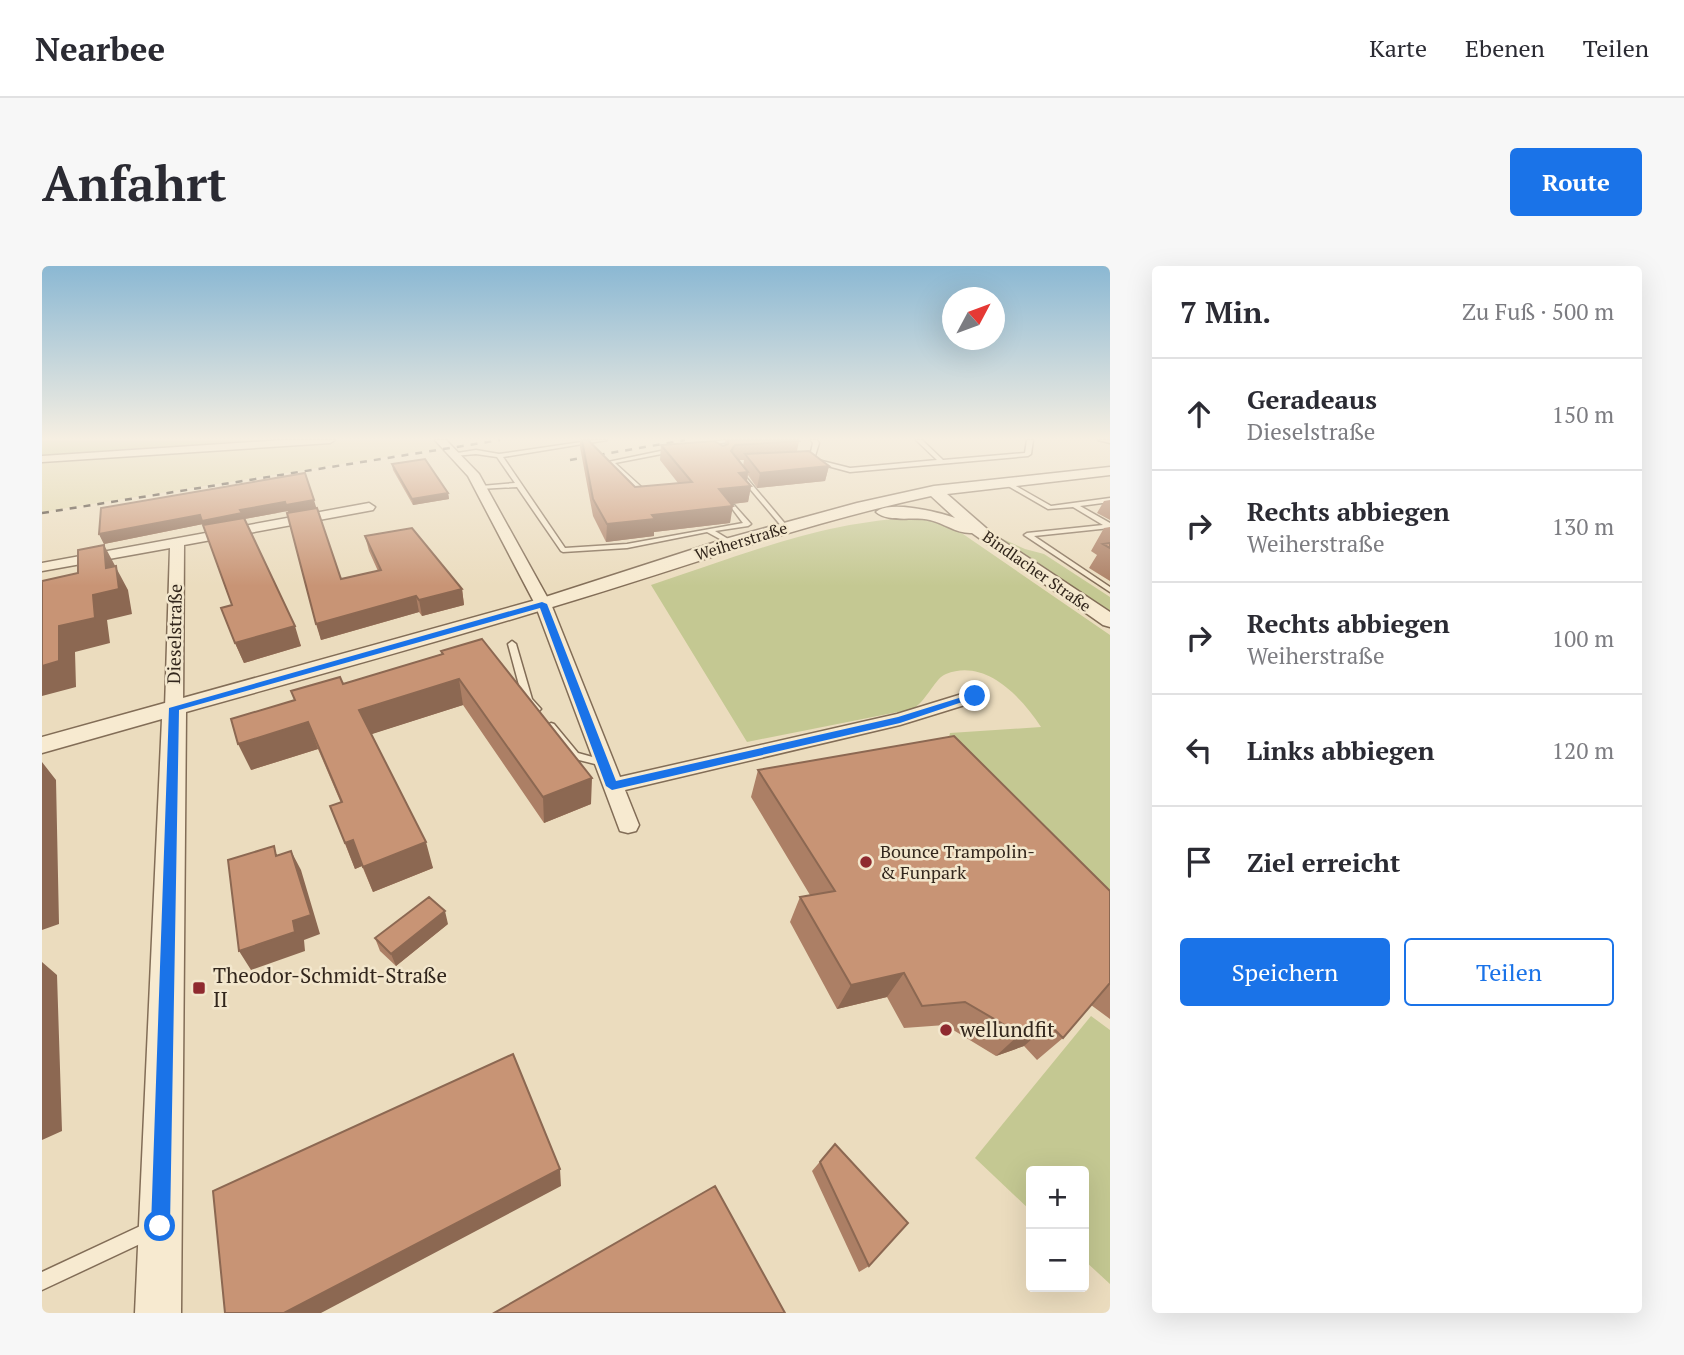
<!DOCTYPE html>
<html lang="de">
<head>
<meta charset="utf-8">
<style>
  body { margin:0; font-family:"PT Serif",serif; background:#f7f7f7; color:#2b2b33 }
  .controls { position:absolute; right:21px; bottom:21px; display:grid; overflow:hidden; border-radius:7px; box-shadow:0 7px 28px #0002 }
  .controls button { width:63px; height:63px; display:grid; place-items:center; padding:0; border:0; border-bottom:2px solid #e1e1e2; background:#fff; color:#2b2b33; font:35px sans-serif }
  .compass { position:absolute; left:900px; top:21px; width:63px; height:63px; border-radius:50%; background:#fff; box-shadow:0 7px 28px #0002; rotate:49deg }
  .stop { position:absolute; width:21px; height:21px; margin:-16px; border:5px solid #1a73e8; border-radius:50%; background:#fff }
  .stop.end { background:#1a73e8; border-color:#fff; box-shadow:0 2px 7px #0008 }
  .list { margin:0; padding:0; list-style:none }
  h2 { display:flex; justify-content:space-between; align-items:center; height:91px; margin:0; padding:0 28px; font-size:30px }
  h2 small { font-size:23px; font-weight:400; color:#7c7c81 }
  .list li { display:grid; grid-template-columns:46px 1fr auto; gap:21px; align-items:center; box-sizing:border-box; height:112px; padding:0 28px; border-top:2px solid #e1e1e2 }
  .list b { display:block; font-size:26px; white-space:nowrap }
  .list p { margin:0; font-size:23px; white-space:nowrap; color:#7c7c81 }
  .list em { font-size:23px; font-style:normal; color:#7c7c81 }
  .actions { display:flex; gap:14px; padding:21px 28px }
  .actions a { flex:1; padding:16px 0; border:2px solid #1a73e8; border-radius:7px; text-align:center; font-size:24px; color:#1a73e8 }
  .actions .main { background:#1a73e8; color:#fff }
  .icon { flex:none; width:38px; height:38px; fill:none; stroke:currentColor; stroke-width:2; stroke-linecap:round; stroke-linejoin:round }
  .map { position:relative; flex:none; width:1068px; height:1047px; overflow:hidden; border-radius:7px }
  header { display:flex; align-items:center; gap:42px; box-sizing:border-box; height:98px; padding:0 35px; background:#fff; border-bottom:2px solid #e1e1e2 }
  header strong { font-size:33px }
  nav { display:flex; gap:38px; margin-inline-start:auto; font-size:24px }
  .intro { display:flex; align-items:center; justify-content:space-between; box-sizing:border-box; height:168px; padding:0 42px }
  h1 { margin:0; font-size:49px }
  .button { padding:18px 32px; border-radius:7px; background:#1a73e8; color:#fff; font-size:24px; font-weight:700 }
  main { display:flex; gap:42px; padding:0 42px }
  aside { flex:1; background:#fff; border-radius:7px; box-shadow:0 7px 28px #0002 }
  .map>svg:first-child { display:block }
</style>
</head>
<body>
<header>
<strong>Nearbee</strong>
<nav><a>Karte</a><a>Ebenen</a><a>Teilen</a></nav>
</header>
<div class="intro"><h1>Anfahrt</h1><a class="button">Route</a></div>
<main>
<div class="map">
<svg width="1068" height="1047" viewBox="0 0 1068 1047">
  <rect width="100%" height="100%" fill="#ebdcbe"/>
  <!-- farmland -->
  <path fill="#e0d6ab" d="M288,174H398L406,181L0,246V193Z"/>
  <!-- green -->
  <path fill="#c4c892" d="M0,174H218V179L0,193Z
    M877,252L903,259L921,268L1068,369V651L906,476L908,467L999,461C980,432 944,392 904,408C893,412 886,433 871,443L705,476L609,319C695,291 785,253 877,252Z
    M954,270L983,283L1002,288L1068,331V348Z
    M1049,750L1068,764V1018L1042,994V905H989V945L933,892Z"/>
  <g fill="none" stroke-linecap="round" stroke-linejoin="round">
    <defs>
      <path id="service" d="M553,174H565L461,191L523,282L585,278L701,257L689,241L692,239L709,258L706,260L673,265L691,276L692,277L689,279L665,266L585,282L521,286L519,285L475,221L437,223L436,222L439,220L473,217L455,191L434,188L412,190L409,188L434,184L457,188Z
        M683,174H697L662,180L659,178Z
        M769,174H775L777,177L772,193L808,202L895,194L874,174H880L901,194L983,187L985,174H991L989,188L986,190L808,206L767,195L771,177Z
        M1056,174H1068V177Z
        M633,182L636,184L635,185L573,197L607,228L608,229L605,231L566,196Z
        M698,209H702L745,260V262H741L698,211Z
        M961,215H965L1009,240L1068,232V236L1038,240L1068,257V262L992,270L1068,321V326L982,269L985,267L1061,259L1031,241L1006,243L961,217Z
        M470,375L474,378L490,433L499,443L497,445H491L481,434L466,378Z
        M509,457L512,458L536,487L565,495L566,497L565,499L561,500L529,492L504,460Z
        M109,955L115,958L118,964L115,970L0,1024V1006Z"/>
      <path id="minor" d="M242,174H293L288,177L0,196V190Z
        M393,174H404L437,208L509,338L578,511L855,448L933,424L942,430L939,434L858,459L583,524L597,559L594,565L586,567L578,565L493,338L426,210Z
        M327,237L333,241L331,244L142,279L141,442L132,448L123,442L128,282L0,305V297Z"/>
      <path id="tertiary" d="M1068,201V209L905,228L952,269L1068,346V361L1061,359L930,267C915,268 902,257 888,254C872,250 846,257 834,246C847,234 897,246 913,252L889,230C758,258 635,304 507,342C386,379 265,412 144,446L139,1047H93L120,453L0,487V471L494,334L683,273L815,237L892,220Z"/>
    </defs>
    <!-- service casing -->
    <use href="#service" stroke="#826d57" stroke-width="3"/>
    <!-- minor casing -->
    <use href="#minor" stroke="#826d57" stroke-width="3"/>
    <!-- tertiary casing -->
    <use href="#tertiary" stroke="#826d57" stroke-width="3"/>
    <!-- service -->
    <use href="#service" fill="#f7ead0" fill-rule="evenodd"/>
    <!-- minor -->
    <use href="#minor" fill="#f7ead0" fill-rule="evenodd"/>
    <!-- tertiary -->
    <use href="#tertiary" fill="#f7ead0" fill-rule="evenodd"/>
    <!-- rail -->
    <path stroke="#32261c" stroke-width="2.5" stroke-dasharray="7 7" stroke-linecap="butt" d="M528,194L643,174
      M0,247L458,174"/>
  </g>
  <!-- wall -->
  <path fill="#ac7f65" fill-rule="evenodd" d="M538,174H546L593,221L636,217L618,194L619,179L681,180L683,179V174H756L757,175L755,185L787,200L783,215L715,222L706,209L705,216L709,220L706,236L690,238L688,257L612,266V270L564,276L551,250L538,181ZM697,194H702L701,200Z
    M350,198L406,227L407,233L371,239L351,204Z
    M1068,234V254L1055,247L1062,235Z
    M274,242L299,313L336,305L327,285L323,270L420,323L422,339L380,350L377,346L279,374L246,245L203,253L259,380L202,397L193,377L190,339L161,258L62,278L57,268Z
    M1068,261V315L1047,302L1055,289L1049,285L1062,262Z
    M399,385L549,538L502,557L421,439L329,468L391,602L331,626L320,600L313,603L288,540L299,537L276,483L209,504L253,434L301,418L400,388Z
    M716,504L1068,625V753L1049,739L1021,772L995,794L982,780L954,790L903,759L862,762L845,731L795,743L748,656L758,631L768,629L709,531Z
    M406,658L354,700L338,685L333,672Z
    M793,878L827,1000L817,1006L770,905Z"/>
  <!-- shaded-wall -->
  <path fill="#8c6852" d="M787,200L783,215L715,222L718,207Z
    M706,206L704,220H709L706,236L674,240L677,223L697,207Z
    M406,227L407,233L371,239L370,233Z
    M272,234L275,244L247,249L246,245L202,253L164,264L161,258L62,278L57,268L158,249L198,244L243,236Z
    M691,240L688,257L612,266V270L564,276L565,258L610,249Z
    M62,279L86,324L90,348L65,354L68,377L33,386L34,421L0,430V400L17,360L51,329L64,302Z
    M420,323L422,339L380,350L377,334Z
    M374,330L377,346L279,374L274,358Z
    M253,360L259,380L202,397L193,377Z
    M417,413L421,439L324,470L317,444Z
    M266,456L276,483L209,504L196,478Z
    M0,496L14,514L17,658L0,664Z
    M550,512L549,538L502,557L501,531Z
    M311,574L320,600L313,603L303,577Z
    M384,576L391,602L331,626L321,601Z
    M249,585L259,604L278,668L262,674L263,685L209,704L197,685Z
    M403,645L406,658L354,700L349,688Z
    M0,696L15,709L20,865L0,874Z
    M862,707L845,731L795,743L809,719Z
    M1007,758L982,780L954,790L978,768Z
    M518,903L519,920L279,1047H242Z"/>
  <!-- building -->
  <path fill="#c89475" stroke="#8c6852" stroke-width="2" d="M540,174H546L593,221L650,216L619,179L672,175L681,180L686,178V174H756L757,175L693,179L689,185L706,206L697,207L709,220L677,223L691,240L610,249L613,253L565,258L551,233Z
    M767,185L787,200L718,207L703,188Z
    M383,193L406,227L370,233L350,198Z
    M263,207L272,234L244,239L243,236L198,244L200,247L160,255L158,249L57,268L59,242Z
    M275,242L299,313L339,304L323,270L370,262L420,323L377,334L374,330L274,358L245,247Z
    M202,252L253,360L193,377L179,342L190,339L161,259Z
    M1068,277V282L1061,278Z
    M62,279L64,302L74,300L77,323L51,329L53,352L17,360V395L0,400V315L36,307V284Z
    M440,373L550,512L501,531L417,413L317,444L384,576L321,601L311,574L303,577L288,540L300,536L266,456L196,478L189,453L253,434L249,425L298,411L301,418L401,388L399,385Z
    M912,470L1068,625V717L1021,772L1007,758L978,768L923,736L880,740L862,707L809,719L758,631L793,625L716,504Z
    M232,580L234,590L249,585L269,649L251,655L253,666L197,685L186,594Z
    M387,631L403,645L349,688L333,672Z
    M471,788L518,903L242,1047H183L171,925Z
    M793,878L866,957L827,1000L778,896Z
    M673,920L743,1047H452Z"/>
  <!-- sky -->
  <linearGradient id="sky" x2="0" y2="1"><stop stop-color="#8bb8d3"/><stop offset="0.54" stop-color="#f6efe2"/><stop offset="1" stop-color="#f6efe2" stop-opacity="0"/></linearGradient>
  <rect width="1068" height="320" fill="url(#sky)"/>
  <!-- route -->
  <path fill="#1a73e8" d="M500,336L505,338L574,515L856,451L933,427L938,430L858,457L570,524L564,520L498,342L137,444L128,960L125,967L118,969L112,967L109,960L127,442Z"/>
  <!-- markers -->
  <g fill="#8f2a2f" stroke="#f3e7cd" stroke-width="2.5">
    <circle cx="824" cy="596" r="7"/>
    <rect x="150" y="715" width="14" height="14" rx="3.5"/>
    <circle cx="904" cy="764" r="7"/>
  </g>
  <g text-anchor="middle" stroke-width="5" stroke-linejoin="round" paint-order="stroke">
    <!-- far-street labels -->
    <g font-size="16" fill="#32261c" stroke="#f3e7cd">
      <text transform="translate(699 275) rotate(-17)" y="6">Weiherstraße</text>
      <text transform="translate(995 305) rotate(35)" y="6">Bindlacher Straße</text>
    </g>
    <!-- street labels -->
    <g font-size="18" fill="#32261c" stroke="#f3e7cd">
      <text transform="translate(133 368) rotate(-89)" y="6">Dieselstraße</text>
    </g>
    <!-- poi labels -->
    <g font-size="18" fill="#32261c" stroke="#f3e7cd" text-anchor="start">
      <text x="838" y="592">Bounce Trampolin-<tspan x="838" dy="21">&amp; Funpark</tspan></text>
    </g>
    <!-- near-poi labels -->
    <g font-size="21" fill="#32261c" stroke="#f3e7cd" text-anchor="start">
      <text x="171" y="717">Theodor-Schmidt-Straße<tspan x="171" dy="24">II</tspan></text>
      <text x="918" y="771">wellundfit</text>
    </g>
  </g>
</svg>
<div class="controls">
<button>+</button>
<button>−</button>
</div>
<svg class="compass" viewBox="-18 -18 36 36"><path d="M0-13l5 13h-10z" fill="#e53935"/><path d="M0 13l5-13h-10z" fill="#7c7c81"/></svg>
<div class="stop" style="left:118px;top:960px"></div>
<div class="stop end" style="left:933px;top:430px"></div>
</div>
<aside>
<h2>7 Min.<small>Zu Fuß · 500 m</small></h2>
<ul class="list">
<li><svg class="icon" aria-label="ahead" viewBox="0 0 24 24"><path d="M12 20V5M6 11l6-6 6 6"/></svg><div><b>Geradeaus</b><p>Dieselstraße</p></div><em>150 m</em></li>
<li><svg class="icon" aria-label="right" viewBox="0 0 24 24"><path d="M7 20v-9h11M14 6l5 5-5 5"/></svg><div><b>Rechts abbiegen</b><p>Weiherstraße</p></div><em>130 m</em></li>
<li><svg class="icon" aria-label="right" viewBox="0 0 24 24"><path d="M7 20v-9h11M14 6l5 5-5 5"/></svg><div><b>Rechts abbiegen</b><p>Weiherstraße</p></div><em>100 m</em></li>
<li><svg class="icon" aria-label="left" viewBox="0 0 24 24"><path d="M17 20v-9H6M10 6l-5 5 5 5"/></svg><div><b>Links abbiegen</b></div><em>120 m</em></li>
<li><svg class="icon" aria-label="arrive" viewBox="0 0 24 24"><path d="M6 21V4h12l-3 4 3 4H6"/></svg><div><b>Ziel erreicht</b></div></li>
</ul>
<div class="actions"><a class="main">Speichern</a><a>Teilen</a></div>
</aside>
</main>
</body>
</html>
